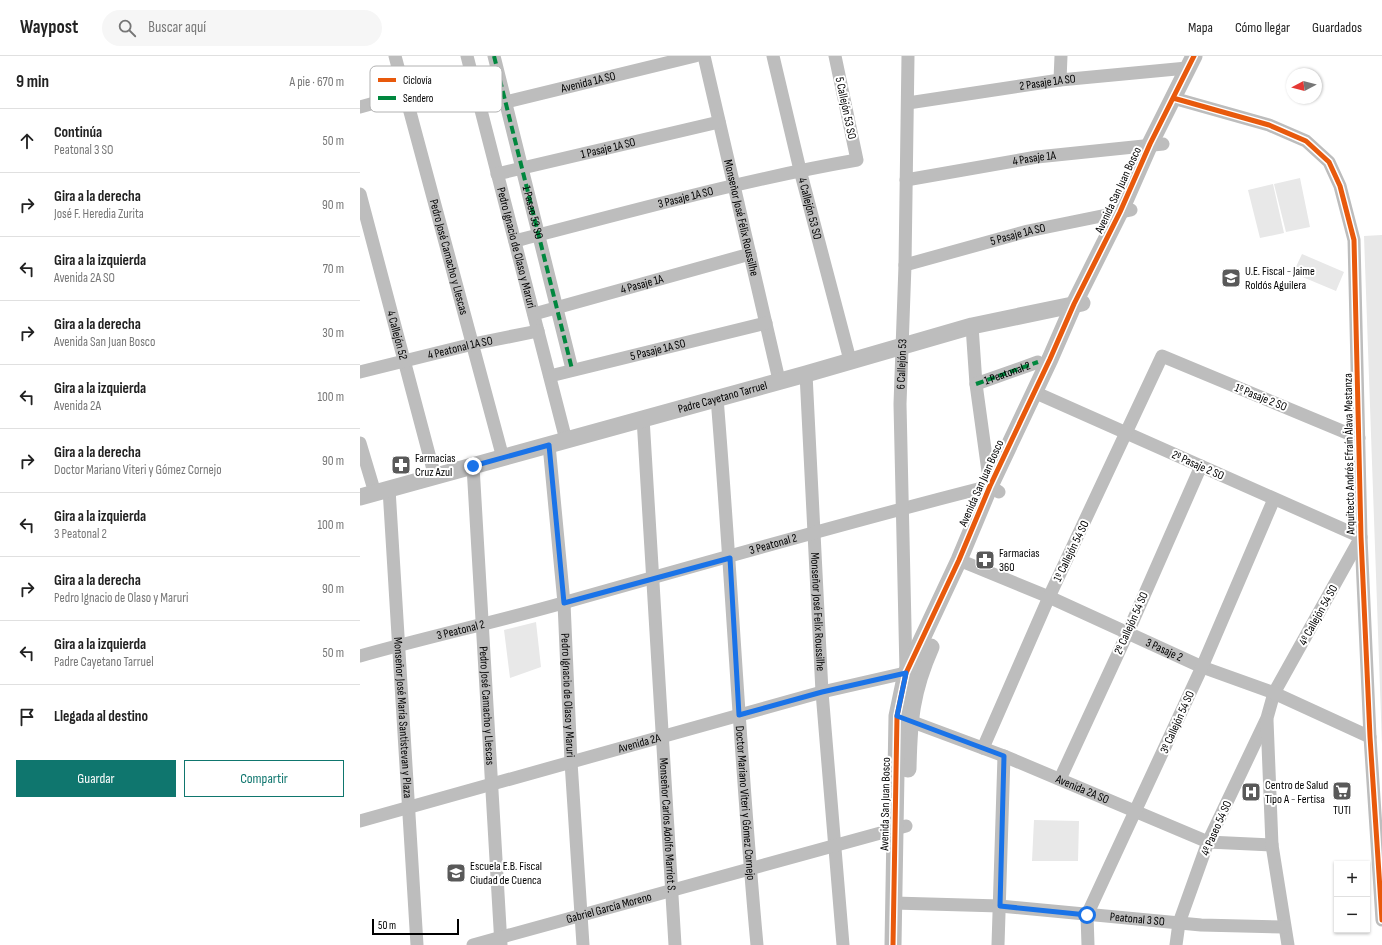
<!DOCTYPE html>
<html lang="es">
<head>
<meta charset="utf-8">
<style>
  body { margin:0; font-family:"Sofia Sans Condensed",sans-serif; background:#f6f6f6; color:#222 }
  .controls { position:absolute; right:12px; bottom:12px; display:grid; overflow:hidden; border-radius:0px; box-shadow:0 1px 3px #0004 }
  .controls button { width:36px; height:36px; display:grid; place-items:center; padding:0; border:0; border-bottom:1px solid #e0e0e0; background:#fff; color:#222; font:20px sans-serif }
  .compass { position:absolute; left:926px; top:12px; width:36px; height:36px; border-radius:50%; background:#fff; box-shadow:0 1px 3px #0004; rotate:263deg }
  .scale { position:absolute; left:12px; bottom:10px; width:87px; box-sizing:border-box; padding-left:4px; border:2px solid #000; border-top:0; font-size:11px; line-height:14px; white-space:nowrap; color:#000; -webkit-text-stroke:3px #fff; paint-order:stroke }
  .stop { position:absolute; width:12px; height:12px; margin:-9px; border:3px solid #1a73e8; border-radius:50%; background:#fff }
  .stop.end { background:#1a73e8; border-color:#fff; box-shadow:0 1px 4px #0008 }
  .list { margin:0; padding:0; list-style:none }
  h2 { display:flex; justify-content:space-between; align-items:center; height:52px; margin:0; padding:0 16px; font-size:17px }
  h2 small { font-size:13px; font-weight:400; color:#767676 }
  .list li { display:grid; grid-template-columns:26px 1fr auto; gap:12px; align-items:center; box-sizing:border-box; height:64px; padding:0 16px; border-top:1px solid #e0e0e0 }
  .list b { display:block; font-size:15px; white-space:nowrap }
  .list p { margin:0; font-size:13px; white-space:nowrap; color:#767676 }
  .list em { font-size:13px; font-style:normal; color:#767676 }
  .actions { display:flex; gap:8px; padding:12px 16px }
  .actions a { flex:1; padding:9px 0; border:1px solid #0f766e; border-radius:0px; text-align:center; font-size:14px; color:#0f766e }
  .actions .main { background:#0f766e; color:#fff }
  .icon { flex:none; width:22px; height:22px; fill:none; stroke:currentColor; stroke-width:2; stroke-linecap:round; stroke-linejoin:round }
  .map { position:relative; flex:none; width:1022px; height:889px; overflow:hidden }
  header { display:flex; align-items:center; gap:24px; box-sizing:border-box; height:56px; padding:0 20px; background:#fff; border-bottom:1px solid #e0e0e0 }
  header strong { font-size:19px }
  nav { display:flex; gap:22px; margin-inline-start:auto; font-size:14px }
  .search { width:280px; height:36px; background:#f6f6f6; display:flex; align-items:center; gap:10px; box-sizing:border-box; padding:0 14px; border-radius:22px; color:#767676; font-size:15px }
  main { display:flex }
  aside { flex:1; background:#fff }
  .map>svg:first-child { display:block }
</style>
</head>
<body>
<header>
<strong>Waypost</strong>
<div class="search"><svg class="icon" aria-label="search" viewBox="0 0 24 24"><circle cx="10" cy="10" r="6"/><path d="M15 15l6 6"/></svg>Buscar aquí</div>
<nav><a>Mapa</a><a>Cómo llegar</a><a>Guardados</a></nav>
</header>
<main>
<aside>
<h2>9 min<small>A pie · 670 m</small></h2>
<ul class="list">
<li><svg class="icon" aria-label="ahead" viewBox="0 0 24 24"><path d="M12 20V5M6 11l6-6 6 6"/></svg><div><b>Continúa</b><p>Peatonal 3 SO</p></div><em>50 m</em></li>
<li><svg class="icon" aria-label="right" viewBox="0 0 24 24"><path d="M7 20v-9h11M14 6l5 5-5 5"/></svg><div><b>Gira a la derecha</b><p>José F. Heredia Zurita</p></div><em>90 m</em></li>
<li><svg class="icon" aria-label="left" viewBox="0 0 24 24"><path d="M17 20v-9H6M10 6l-5 5 5 5"/></svg><div><b>Gira a la izquierda</b><p>Avenida 2A SO</p></div><em>70 m</em></li>
<li><svg class="icon" aria-label="right" viewBox="0 0 24 24"><path d="M7 20v-9h11M14 6l5 5-5 5"/></svg><div><b>Gira a la derecha</b><p>Avenida San Juan Bosco</p></div><em>30 m</em></li>
<li><svg class="icon" aria-label="left" viewBox="0 0 24 24"><path d="M17 20v-9H6M10 6l-5 5 5 5"/></svg><div><b>Gira a la izquierda</b><p>Avenida 2A</p></div><em>100 m</em></li>
<li><svg class="icon" aria-label="right" viewBox="0 0 24 24"><path d="M7 20v-9h11M14 6l5 5-5 5"/></svg><div><b>Gira a la derecha</b><p>Doctor Mariano Viteri y Gómez Cornejo</p></div><em>90 m</em></li>
<li><svg class="icon" aria-label="left" viewBox="0 0 24 24"><path d="M17 20v-9H6M10 6l-5 5 5 5"/></svg><div><b>Gira a la izquierda</b><p>3 Peatonal 2</p></div><em>100 m</em></li>
<li><svg class="icon" aria-label="right" viewBox="0 0 24 24"><path d="M7 20v-9h11M14 6l5 5-5 5"/></svg><div><b>Gira a la derecha</b><p>Pedro Ignacio de Olaso y Maruri</p></div><em>90 m</em></li>
<li><svg class="icon" aria-label="left" viewBox="0 0 24 24"><path d="M17 20v-9H6M10 6l-5 5 5 5"/></svg><div><b>Gira a la izquierda</b><p>Padre Cayetano Tarruel</p></div><em>50 m</em></li>
<li><svg class="icon" aria-label="arrive" viewBox="0 0 24 24"><path d="M6 21V4h12l-3 4 3 4H6"/></svg><div><b>Llegada al destino</b></div></li>
</ul>
<div class="actions"><a class="main">Guardar</a><a>Compartir</a></div>
</aside>
<div class="map">
<svg width="1022" height="889" viewBox="0 0 1022 889">
  <rect width="100%" height="100%" fill="#fff"/>
  <!-- green -->
  <path fill="#e8e8e8" d="M940,122L950,171L926,176L914,128Z
    M913,128L924,177L900,182L888,134Z
    M1022,179V689L1004,180Z
    M942,198L984,216L976,235L933,217Z
    M176,566L181,611L150,622L144,574Z
    M674,764L719,765L718,805H672Z"/>
  <g fill="none" stroke-linecap="round" stroke-linejoin="round">
    <!-- minor -->
    <g stroke="#bdbdbd" stroke-width="13">
      <path id="s1" d="M35,0L143,402"/>
      <path id="s2" d="M107,0L206,384"/>
      <path d="M134,0L212,313"/>
      <path id="s3" d="M344,0L419,324"/>
      <path id="s4" d="M413,0L440,114L490,304"/>
      <path d="M700,24L701,0"/>
      <path d="M813,42L909,69L946,85L969,106L980,130L994,184L1001,481L1010,681L1022,864"/>
      <path id="s5" d="M548,47L700,24L827,12"/>
      <path id="s6" d="M120,50L146,46L335,0"/>
      <path d="M0,51L112,20"/>
      <path id="s7" d="M137,118L359,66"/>
      <path id="s8" d="M546,124L677,101L803,88"/>
      <path id="s9" d="M0,138L75,421"/>
      <path id="s10" d="M155,185C269,156 382,124 497,104L475,0"/>
      <path id="s11" d="M545,209L668,175L771,154"/>
      <path id="s12" d="M174,258L390,198"/>
      <path d="M612,270L616,328L630,430"/>
      <path id="s13" d="M0,316L113,288L178,275"/>
      <path id="s14" d="M446,318L462,636L483,889"/>
      <path id="s15" d="M190,320L406,267"/>
      <path d="M616,328L678,306"/>
      <path d="M674,336L1001,481L914,637L907,662L848,786L819,867L816,889"/>
      <path id="s16" d="M357,342C372,524 380,707 397,889"/>
      <path id="s17" d="M283,362L315,889"/>
      <path d="M0,387L15,437"/>
      <path id="s18" d="M189,389L204,547L211,706L223,889"/>
      <path id="s19" d="M113,410L141,889"/>
      <path id="s20" d="M29,433L57,889"/>
      <path id="s21" d="M599,504L689,541L842,611L914,637L1010,681"/>
      <path id="s22" d="M0,600C67,581 136,566 203,547C345,507 487,466 630,430L639,436"/>
      <path id="s23" d="M546,615L540,348L545,209L548,0"/>
      <path id="s24" d="M542,662L644,700L848,786L912,789"/>
      <path d="M907,664L912,789L928,889"/>
      <path d="M623,692L689,541L802,300L999,382"/>
      <path d="M700,723L768,576L841,410"/>
      <path id="s25" d="M0,765L462,636L554,615"/>
      <path id="s26" d="M534,847L640,850L841,869L924,871"/>
      <path id="s27" d="M113,889L546,770"/>
      <path d="M638,889L644,700"/>
      <path d="M728,889L727,859L842,611L914,443"/>
    </g>
    <!-- tertiary -->
    <g stroke="#bdbdbd" stroke-width="17">
      <path id="s28" d="M0,441L446,318L612,270L722,247"/>
      <path d="M548,713C549,665 551,636 571,591"/>
      <path d="M533,889L537,660L546,617L599,504L630,430L690,303L714,248L760,156L790,88L834,0"/>
    </g>
    <!-- quiet -->
    <g stroke="#00873e" stroke-width="4" stroke-dasharray="8 4" stroke-linecap="butt">
      <path id="s29" d="M134,0L212,313"/>
      <path id="s30" d="M616,328L678,306"/>
    </g>
    <defs>
      <path id="cycleway" d="M813,42L909,69L946,85L969,106L980,130L994,184L1001,481L1010,681L1022,864
        M533,889L537,660L546,617L599,504L630,430L690,303L714,248L760,156L790,88L834,0"/>
    </defs>
    <!-- cycleway casing -->
    <use href="#cycleway" stroke="#fff" stroke-width="8"/>
    <!-- cycleway -->
    <use href="#cycleway" stroke="#e8590c" stroke-width="5"/>
  </g>
  <g fill="none" stroke-linecap="round" stroke-linejoin="round">
    <!-- route -->
    <path stroke="#1a73e8" stroke-width="5" d="M113,410L189,389L204,547L370,502L379,659L462,636L546,617L537,660L644,700L640,850L727,859"/>
  </g>
  <!-- icons -->
  <defs>
    <symbol id="school-square" viewBox="-11 -11 22 22"><rect x="-9" y="-9" width="18" height="18" rx="4" fill="#595959" stroke="#fff"/><path d="M0-5L7-2L0 1L-7-2ZM-4 1L0 2.5L4 1V4Q0 6-4 4Z" fill="#fff"/></symbol>
    <symbol id="pharmacy-square" viewBox="-11 -11 22 22"><rect x="-9" y="-9" width="18" height="18" rx="4" fill="#595959" stroke="#fff"/><path d="M-2-6h4v4h4v4h-4v4h-4v-4h-4v-4h4Z" fill="#fff"/></symbol>
    <symbol id="supermarket-square" viewBox="-11 -11 22 22"><rect x="-9" y="-9" width="18" height="18" rx="4" fill="#595959" stroke="#fff"/><path d="M-6-5.5h2.5l.6 2H6L4.5 2H-2.5L-4.4-4H-6ZM-1.5 3.2a1.3 1.3 0 1 0 .1 0ZM3 3.2a1.3 1.3 0 1 0 .1 0Z" fill="#fff"/></symbol>
    <symbol id="hospital-square" viewBox="-11 -11 22 22"><rect x="-9" y="-9" width="18" height="18" rx="4" fill="#595959" stroke="#fff"/><path d="M-5-5h3v3.5h4V-5h3V5h-3V1.5h-4V5h-3Z" fill="#fff"/></symbol>
  </defs>
  <g fill-rule="evenodd">
    <use href="#school-square" x="860" y="211" width="22" height="22"/>
    <use href="#pharmacy-square" x="30" y="398" width="22" height="22"/>
    <use href="#pharmacy-square" x="614" y="493" width="22" height="22"/>
    <use href="#supermarket-square" x="971" y="724" width="22" height="22"/>
    <use href="#hospital-square" x="880" y="725" width="22" height="22"/>
    <use href="#school-square" x="85" y="806" width="22" height="22"/>
  </g>
  <g text-anchor="middle" stroke-width="4" stroke-linejoin="round" paint-order="stroke">
    <!-- street labels -->
    <g font-size="12" fill="#000" stroke="#fff">
      <text dy="4" stroke="none"><textPath href="#s6" startOffset="111">Avenida 1A SO</textPath></text>
      <text dy="4" stroke="none"><textPath href="#s5" startOffset="141">2 Pasaje 1A SO</textPath></text>
      <text transform="translate(486 52) rotate(78)" y="4">5 Callejón 53 SO</text>
      <text dy="4" stroke="none"><textPath href="#s7" startOffset="114">1 Pasaje 1A SO</textPath></text>
      <text dy="4" stroke="none"><textPath href="#s8" startOffset="130">4 Pasaje 1A</textPath></text>
      <text transform="translate(758 134) rotate(-65)" y="4">Avenida San Juan Bosco</text>
      <text dy="4" stroke="none"><textPath href="#s10" startOffset="176">3 Pasaje 1A SO</textPath></text>
      <text dy="4" stroke="none"><textPath href="#s4" startOffset="157">4 Callejón 53 SO</textPath></text>
      <text dy="4" stroke="none"><textPath href="#s29" startOffset="161">1 Paseo 53 SO</textPath></text>
      <text dy="4" stroke="none"><textPath href="#s3" startOffset="166">Monseñor José Félix Roussilhe</textPath></text>
      <text dy="4" stroke="none"><textPath href="#s11" startOffset="117">5 Pasaje 1A SO</textPath></text>
      <text dy="4" stroke="none"><textPath href="#s2" startOffset="198">Pedro Ignacio de Olaso y Maruri</textPath></text>
      <text dy="4" stroke="none"><textPath href="#s1" startOffset="208">Pedro José Camacho y Llescas</textPath></text>
      <text dy="4" stroke="none"><textPath href="#s12" startOffset="112">4 Pasaje 1A</textPath></text>
      <text dy="4" stroke="none"><textPath href="#s9" startOffset="146">4 Callejón 52</textPath></text>
      <text dy="4" stroke="none"><textPath href="#s13" startOffset="103">4 Peatonal 1A SO</textPath></text>
      <text dy="4" stroke="none"><textPath href="#s15" startOffset="111">5 Pasaje 1A SO</textPath></text>
      <text dy="4" stroke="none"><textPath href="#s23" startOffset="307">6 Callejón 53</textPath></text>
      <text dy="4" stroke="none"><textPath href="#s30" startOffset="33">1 Peatonal 2</textPath></text>
      <text dy="4" stroke="none"><textPath href="#s28" startOffset="376">Padre Cayetano Tarruel</textPath></text>
      <text transform="translate(901 341) rotate(22)" y="4">1º Pasaje 2 SO</text>
      <text transform="translate(989 398) rotate(-91)" y="4">Arquitecto Andrés Efraín Álava Mestanza</text>
      <text transform="translate(838 409) rotate(24)" y="4">2º Pasaje 2 SO</text>
      <text transform="translate(621 427) rotate(-66)" y="4">Avenida San Juan Bosco</text>
      <text dy="4" stroke="none"><textPath href="#s22" startOffset="428">3 Peatonal 2</textPath></text>
      <text transform="translate(711 495) rotate(-64)" y="4">1º Callejón 54 SO</text>
      <text dy="4" stroke="none"><textPath href="#s14" startOffset="238">Monseñor José Felix Roussilhe</textPath></text>
      <text transform="translate(958 559) rotate(-61)" y="4">4º Callejón 54 SO</text>
      <text transform="translate(771 567) rotate(-66)" y="4">2º Callejón 54 SO</text>
      <text dy="4" stroke="none"><textPath href="#s22" startOffset="104">3 Peatonal 2</textPath></text>
      <text dy="4" stroke="none"><textPath href="#s21" startOffset="224">3 Pasaje 2</textPath></text>
      <text dy="4" stroke="none"><textPath href="#s18" startOffset="251">Pedro Ignacio de Olaso y Maruri</textPath></text>
      <text dy="4" stroke="none"><textPath href="#s19" startOffset="240">Pedro José Camacho y Llescas</textPath></text>
      <text dy="4" stroke="none"><textPath href="#s20" startOffset="229">Monseñor José María Santistevan y Plaza</textPath></text>
      <text transform="translate(817 666) rotate(-66)" y="4">3º Callejón 54 SO</text>
      <text dy="4" stroke="none"><textPath href="#s25" startOffset="290">Avenida 2A</textPath></text>
      <text dy="4" stroke="none"><textPath href="#s24" startOffset="194">Avenida 2A SO</textPath></text>
      <text dy="4" stroke="none"><textPath href="#s16" startOffset="406">Doctor Mariano Viteri y Gómez Cornejo</textPath></text>
      <text transform="translate(525 748) rotate(-89)" y="4">Avenida San Juan Bosco</text>
      <text dy="4" stroke="none"><textPath href="#s17" startOffset="408">Monseñor Carlos Adolfo Marriot S.</textPath></text>
      <text transform="translate(856 772) rotate(-66)" y="4">4º Paseo 54 SO</text>
      <text dy="4" stroke="none"><textPath href="#s27" startOffset="141">Gabriel García Moreno</textPath></text>
      <text dy="4" stroke="none"><textPath href="#s26" startOffset="244">Peatonal 3 SO</textPath></text>
    </g>
    <!-- poi labels -->
    <g font-size="12" fill="#000" stroke="#fff" text-anchor="start">
      <text x="885" y="219">U.E. Fiscal - Jaime<tspan x="885" dy="14">Roldós Aguilera</tspan></text>
      <text x="55" y="406">Farmacias<tspan x="55" dy="14">Cruz Azul</tspan></text>
      <text x="639" y="501">Farmacias<tspan x="639" dy="14">360</tspan></text>
      <text x="905" y="733">Centro de Salud<tspan x="905" dy="14">Tipo A - Fertisa</tspan></text>
      <text x="982" y="758" text-anchor="middle">TUTI</text>
      <text x="110" y="814">Escuela E.B. Fiscal<tspan x="110" dy="14">Ciudad de Cuenca</tspan></text>
    </g>
  </g>
  <!-- legend -->
  <rect x="10" y="10" width="132" height="46" rx="6" fill="#fff" stroke="#b2b2b2" stroke-width="1"/>
  <rect x="18" y="22" width="18" height="4" fill="#e8590c"/>
  <rect x="18" y="40" width="18" height="4" fill="#00873e"/>
  <g font-size="11" fill="#000">
    <text x="43" y="28">Ciclovía</text>
    <text x="43" y="46">Sendero</text>
  </g>
</svg>
<div class="controls">
<button>+</button>
<button>−</button>
</div>
<svg class="compass" viewBox="-18 -18 36 36"><path d="M0-13l5 13h-10z" fill="#e53935"/><path d="M0 13l5-13h-10z" fill="#767676"/></svg>
<div class="scale">50 m</div>
<div class="stop" style="left:727px;top:859px"></div>
<div class="stop end" style="left:113px;top:410px"></div>
</div>
</main>
</body>
</html>
